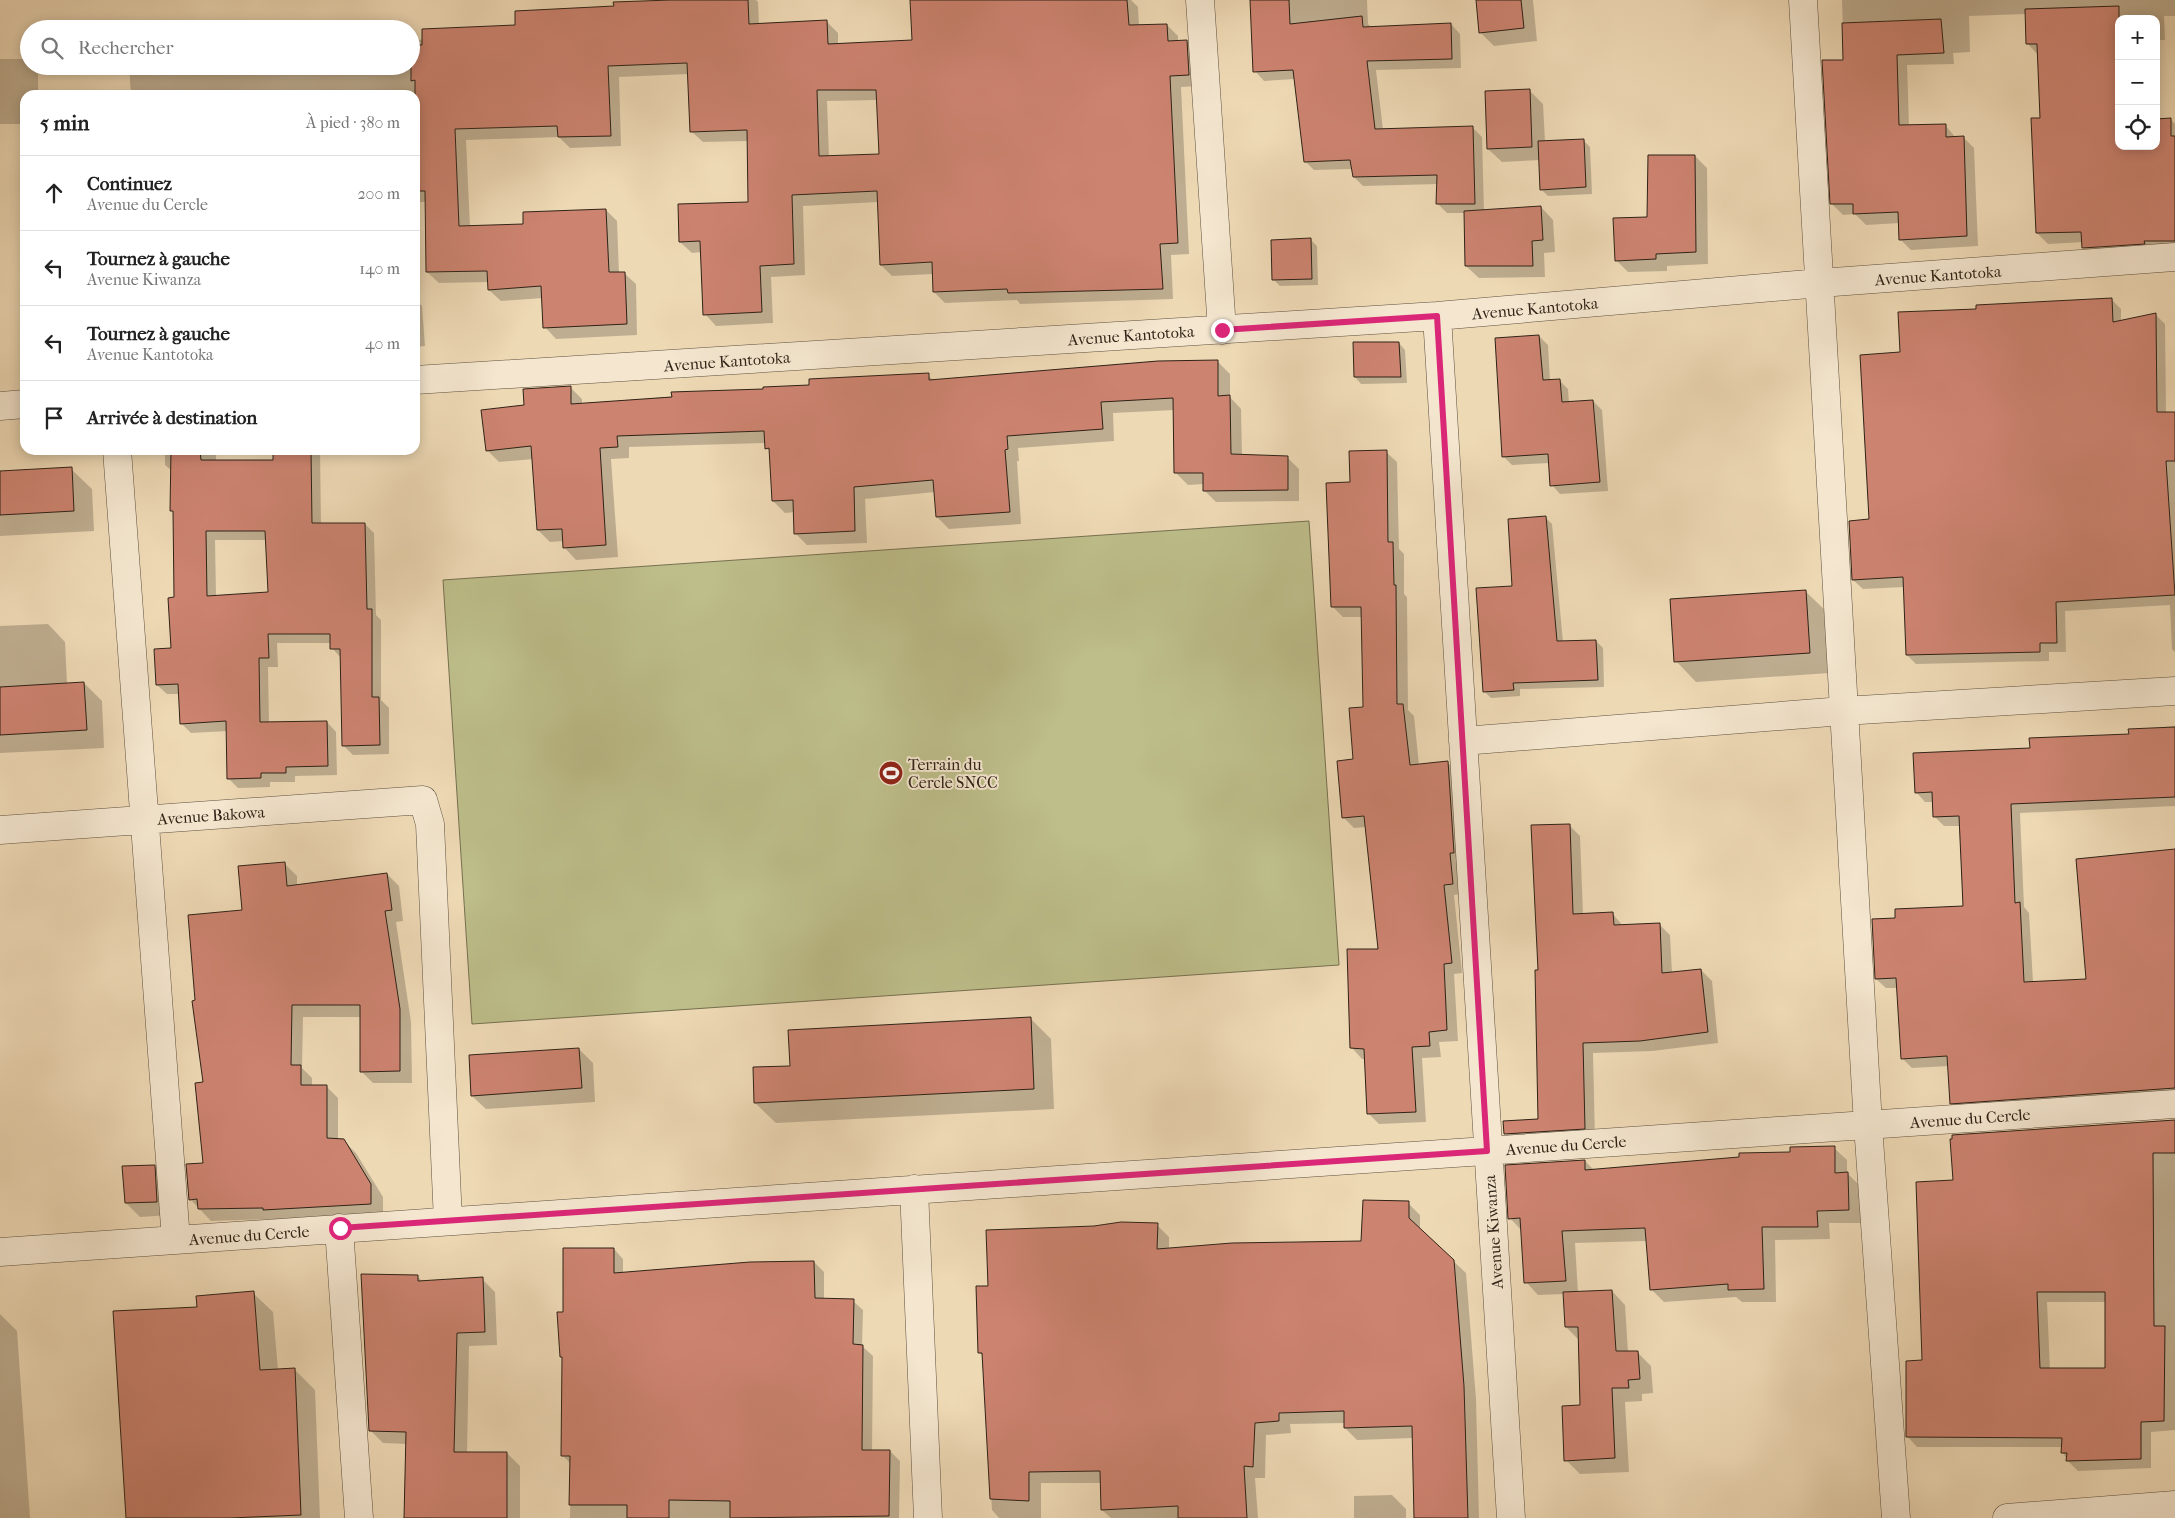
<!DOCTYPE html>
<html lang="fr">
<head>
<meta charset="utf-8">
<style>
  body { margin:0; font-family:"IM FELL French Canon",serif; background:#f6f6f6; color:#222 }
  .controls { position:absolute; right:15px; top:15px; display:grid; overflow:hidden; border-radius:10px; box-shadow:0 2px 12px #0003 }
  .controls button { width:45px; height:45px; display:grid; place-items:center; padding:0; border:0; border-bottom:1px solid #e0e0e0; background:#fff; color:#222; font:25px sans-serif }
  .stop { position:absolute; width:15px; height:15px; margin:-11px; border:4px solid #db2777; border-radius:50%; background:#fff }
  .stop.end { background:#db2777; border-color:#fff; box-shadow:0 1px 5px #0008 }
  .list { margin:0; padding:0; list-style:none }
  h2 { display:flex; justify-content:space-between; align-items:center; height:65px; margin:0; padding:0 20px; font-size:21px }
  h2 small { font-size:16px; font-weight:400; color:#767676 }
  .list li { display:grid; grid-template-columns:32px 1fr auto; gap:15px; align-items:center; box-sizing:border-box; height:75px; padding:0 20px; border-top:1px solid #e0e0e0 }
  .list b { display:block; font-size:19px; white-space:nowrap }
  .list p { margin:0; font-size:16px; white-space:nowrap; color:#767676 }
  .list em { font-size:16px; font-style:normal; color:#767676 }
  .icon { flex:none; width:28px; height:28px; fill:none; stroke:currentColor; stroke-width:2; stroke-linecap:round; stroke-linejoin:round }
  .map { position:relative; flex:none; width:2175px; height:1518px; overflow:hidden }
  .search { position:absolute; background:#fff; box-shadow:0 2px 12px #0003; left:20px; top:20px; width:400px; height:55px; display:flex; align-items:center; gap:12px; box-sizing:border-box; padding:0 18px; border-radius:28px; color:#767676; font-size:19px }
  .panel { position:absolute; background:#fff; box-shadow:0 2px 12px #0003; left:20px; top:90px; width:400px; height:365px; border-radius:15px }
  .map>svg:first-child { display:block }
</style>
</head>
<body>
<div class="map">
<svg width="2175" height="1518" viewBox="0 0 2175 1518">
  <rect width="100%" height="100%" fill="#eed9b5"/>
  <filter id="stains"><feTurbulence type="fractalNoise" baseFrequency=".004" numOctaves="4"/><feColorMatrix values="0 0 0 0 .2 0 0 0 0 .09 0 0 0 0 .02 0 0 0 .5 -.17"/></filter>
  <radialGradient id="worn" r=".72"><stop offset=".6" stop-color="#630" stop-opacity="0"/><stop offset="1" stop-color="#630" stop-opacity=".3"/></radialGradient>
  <!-- green -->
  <path fill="#bdbe8a" stroke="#767050" d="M1309,521L1339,965L472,1024L443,580Z"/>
  <!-- shadow -->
  <path fill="#0003" fill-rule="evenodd" d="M701,0H756L758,2L759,24L826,21L838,33V44L913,41L911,0H1131L1138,7L1139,26L1167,25L1178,36V42L1187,41L1198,53L1200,86L1181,87L1189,254L1171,255L1173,299L1020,304L1017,300L945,303L934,292L933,274L892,276L881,265L878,202L803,206L805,275L771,277L773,323L716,326L705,314L702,252L692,253L680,242L750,203L748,141L703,142L691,131L689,74L619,77L621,146L570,148L559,137L466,140L470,227L524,225L606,210L617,221L619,273H624L636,284L637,335L556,339L545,327L543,298L501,301L489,290V282L439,283L427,272L426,202H415V95H383V93L131,95L129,66H411V41L517,27L615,7ZM878,100L880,155L829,157L827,101Z
    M1252,0H1367L1368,24L1372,28L1451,24L1460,34L1461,68L1376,70L1383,130L1472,127L1482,137L1484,211L1541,207L1553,220L1555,252L1544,253L1545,277L1479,278L1466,266L1465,213H1447L1438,204V184L1363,186L1354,177L1352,169L1314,170L1305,161L1295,79L1264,81L1255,71Z
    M1477,0H1533L1537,41L1494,46L1480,32Z
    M1842,0H2175V16H2164L2165,40H2156V19H2119V146H2156L2171,120L2175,124V251L2094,258L2083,247V242L2048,244L2037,233L2041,119L2038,55L2027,43L2026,14L1969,16L1970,52L1953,53L1954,64L1907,65L1909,126L1945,125L1956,138L1963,137L1974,148L1978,246L1911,250L1900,239V223L1866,225L1855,214L1843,215L1832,204L1844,61Z
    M0,59H24L38,73V95H25V124H0Z
    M1529,90L1543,104L1545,142L1583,140L1590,147L1592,194L1548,196L1541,189L1540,160L1502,162L1488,149Z
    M1695,156L1707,168L1708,264L1667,266V271L1628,272L1616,260Z
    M1310,239L1317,246L1318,285L1280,286L1274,280Z
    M2111,299L2121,309V321L2156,315L2165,324L2166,413H2175V652L2172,649L2170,605L2065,611L2066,652H2049V661L1916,664L1907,655L1904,587L1863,589L1853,580L1870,521L1901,354L1977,310Z
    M416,300L422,306L425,346L415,347Z
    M1539,336L1548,345L1550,381L1559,380L1568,389L1569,403L1593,401L1602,410L1608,491L1560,494L1552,485L1550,463L1512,465L1503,456Z
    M1399,343L1405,350L1407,383L1361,384L1355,377Z
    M1218,362L1230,374V397L1241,409L1242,456L1287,457L1299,469V501L1216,502L1204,490V484L1188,485L1176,473L1175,410L1113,413L1114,441L1018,448L1019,461H1017L1021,524L949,529L937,517L935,492L865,499L867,543L807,545L795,533V512L785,513L773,501L771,452L766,448V443L629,447V458L611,459L618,557L576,560L564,547V541L550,542L538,530L534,459L499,462L487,450L525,406L570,387L582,399V404L928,375L934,381Z
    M165,450H216V461H274V450H320L321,524H365L374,533L376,615L381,620V700L389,708V754L353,755L343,745L342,659L332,648V643H277L278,667H268L269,723L327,722L336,732L337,775L295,776V782H270V787L238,788L228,778V731L191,733L181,723L179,694H167L157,685L172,650L175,599L172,471L165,465ZM215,540H267L269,593L216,596Z
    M1386,452L1397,462L1399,549L1404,554V594L1407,597L1408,710L1414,716L1419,765L1447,762L1458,773L1463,894L1454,895L1462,973L1454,974L1458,1041L1439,1042L1441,1057L1422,1058L1426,1122L1379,1124L1368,1113L1366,1059H1362L1352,1048L1379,950L1366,827L1354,828L1343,817L1364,708L1363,617H1343L1332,606L1351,483Z
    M71,469L92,489L94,531L0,536V472Z
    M1546,518L1552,524L1563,642L1596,641L1603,648L1604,687L1520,689V696L1491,698L1484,691L1513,587Z
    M1805,591L1826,611L1830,673L1696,682L1676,661Z
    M48,624L65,642L67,684L84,683L102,701L104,748L0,753V626Z
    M2175,726V806L2020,813L2024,907L2029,913L2033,982L2087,980L2175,851V1098L1961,1113L1951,1103L1949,1066L1912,1068L1903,1059L1898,988H1886L1876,979L1897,919L1964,907L1961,826H1944L1935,817L1934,802H1925L1916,792L2031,750L2130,736V730Z
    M1569,825L1580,836L1583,915L1612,913L1623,926L1660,925L1670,935L1672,973L1701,970L1712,981L1718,1043L1652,1051L1593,1053L1595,1139L1516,1144L1505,1133L1539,1120L1540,971Z
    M285,864L297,876V886L387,874L399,886L403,921L396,922L411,1022L412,1083H373L361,1071V1017H303L302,1068L312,1078V1086H326L338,1098V1140H343L356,1153L383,1197V1216L276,1222L274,1219L211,1221L190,1199L204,1164L205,1083L197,1002L243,911Z
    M1031,1019L1051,1039L1054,1109L776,1123L755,1103L791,1067Z
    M579,1049L593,1063L595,1102L486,1109L472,1096Z
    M2175,1121V1430L2151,1432V1468L2078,1471L2068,1461L2063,1453V1447H1917L1907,1436L1924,1361L1954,1182ZM2047,1302H2106L2107,1370H2050Z
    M1834,1148L1847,1160V1173L1860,1186L1861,1223H1829L1830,1239L1775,1240L1776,1302H1742L1736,1297L1664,1302L1651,1289L1647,1241L1575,1243L1578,1293L1612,1291L1625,1305L1628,1352H1637L1651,1366L1653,1393L1642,1394V1401L1625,1402L1629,1472L1580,1474L1566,1460L1582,1406L1580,1341L1566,1327L1564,1294L1538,1295L1526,1282L1522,1231L1510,1218L1585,1161L1594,1170L1791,1154Z
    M154,1166L168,1180L171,1215L140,1217L126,1203Z
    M1408,1203L1420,1215V1230L1466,1273L1476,1399L1479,1518H1416L1413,1438L1357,1440L1345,1428V1423L1290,1424L1291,1433L1266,1435L1265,1478H1255L1258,1518H1111L1102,1510V1483H1041V1518H999L992,1510L983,1356L980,1353L989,1287L1157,1225L1169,1237V1249L1362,1242Z
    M614,1249L623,1259V1274L814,1262L824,1272V1300L853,1301L863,1310L862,1346L873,1356L872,1451H890L900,1461L899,1518H570L571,1464L563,1456V1359L561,1357L564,1313Z
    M417,1276L423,1282L482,1279L495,1292L497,1345L469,1346L467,1454L507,1453L520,1466V1518H405L407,1444L383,1443L370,1430Z
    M253,1293L273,1312L278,1370H295L315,1390L320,1518H127L198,1308Z
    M0,1314L17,1331L30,1518H0Z
    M1392,1495L1406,1509V1518H1354V1496Z"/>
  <!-- building -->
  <path fill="#cc8370" stroke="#2f2216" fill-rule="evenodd" d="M671,0H748L749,24L827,20L828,44L912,40L910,0H1127L1129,25L1167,24L1168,41L1187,40L1189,75L1170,76L1178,243L1160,244L1163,289L1008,293L1007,289L933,292L932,262L880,265L877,191L792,195L794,264L760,266L762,312L703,315L700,241L679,242L678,204L748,202L747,130L690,132L687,63L608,66L611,136L558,137L557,126L455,129L459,226L523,224V212L606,209L609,272H625L627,324L543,328L541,286L488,290L487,271L426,272L425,191H415V80L411,81V45H422V29L515,25V11L614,6L613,2ZM817,90H876L879,154L819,156Z
    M1250,0H1289L1290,24L1362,16L1363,27L1451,23L1452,59L1367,61L1375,129L1473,126L1475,204H1436L1437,175L1353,177L1350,160L1304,162L1293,70L1253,72Z
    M1476,0H1521L1524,28L1479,33Z
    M2119,6V146H2156V119L2171,118V136H2175V241H2144L2145,244L2082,248L2081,232L2036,233L2031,118H2040L2037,44H2026L2025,9Z
    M1941,19L1944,53L1897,55L1899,125L1946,124V137L1964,136L1967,236L1899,240L1898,212L1853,214V204H1830L1822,60H1843L1842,23Z
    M1530,89L1532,147L1487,149L1485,91Z
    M1584,139L1586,187L1540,190L1538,141Z
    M1648,155H1695L1696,252L1656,254V259L1615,261L1613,218L1647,217Z
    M1541,206L1543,240L1532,241L1533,266H1465L1464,211Z
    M1311,238L1312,279L1272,280L1271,240Z
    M2112,298L2113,322L2156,313L2157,412H2175V461H2166L2175,595L2056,602L2057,643H2040V652L1906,655L1903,577L1852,580L1849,521L1869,519L1860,355L1900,352L1898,312L1976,309V305Z
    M1539,335L1543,380L1560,379L1562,402L1593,400L1600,482L1550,486L1548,454L1502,457L1495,338Z
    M1353,342H1399L1401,377H1354Z
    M1218,360V396L1230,395L1231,454L1288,456V490L1203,491V473H1174L1173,398L1101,402L1103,429L1007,436L1008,449L1005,450L1010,512L936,517L933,480L854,487L855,531L794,534L793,500L772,501L769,448L765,449L764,431L617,436L618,447L600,448L606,545L563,548L562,529L537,530L531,446L486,451L481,410L524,405L523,389L571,386V404L672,397L671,392L763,389V387L809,385V379L929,373V380L1158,361Z
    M171,450H200L201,460H273V450H311L312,523H365L367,609H372V697H379L380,745L342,746L340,649H330V634H268L269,658H259L260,722L327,721L328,766L286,767V773H261V778L227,779L226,721L180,724L178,684L156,685L154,649L171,648L168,598L174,597L173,511H170ZM206,531H265L268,592L207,596Z
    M1387,450L1388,542H1393L1394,585H1396L1397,704H1403L1410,765L1448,761L1454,853H1450L1453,884L1444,885L1452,963L1444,964L1447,1030L1429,1032L1430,1046L1412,1047L1416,1112L1367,1114L1364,1049L1350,1048L1347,949H1378L1364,816L1342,818L1337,761L1353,759L1349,708L1363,707L1361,607H1331L1326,483L1350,482L1349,451Z
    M72,467L74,511L0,515V471Z
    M1546,516L1557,641L1596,640L1598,680L1513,683L1514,690L1483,692L1476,588L1512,586L1508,519Z
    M1806,590L1810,653L1674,662L1670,599Z
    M84,682L87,730L0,735V687Z
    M2175,727V797L2011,804L2015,903L2020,902L2024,982L2086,979L2076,859L2175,849V1088L1950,1104L1947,1056L1901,1059L1896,978L1875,979L1872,919L1895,918V909L1963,906L1959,816L1933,817L1932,792L1915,793L1913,753L2030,748L2029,738L2129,734L2128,729Z
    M1570,824L1573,914L1613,912L1614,925L1660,923L1662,973L1701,969L1708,1032L1640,1041L1583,1043L1585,1129L1504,1134L1503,1121L1538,1119L1535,970H1538L1531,825Z
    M285,862L287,886L387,873L392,910L385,911L400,1009V1071L360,1072V1005H292L291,1065H301V1085H327V1138L344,1139L371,1184V1204L263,1210V1208L198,1209L197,1199L189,1200L186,1164L203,1163L195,1083L203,1082L192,1001L195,1000L188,915L242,910L238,866Z
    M1031,1017L1034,1089L754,1103L753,1067L790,1066L788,1030Z
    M579,1048L582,1088L471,1096L469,1055Z
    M2175,1120V1153H2153L2154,1326H2165L2164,1421L2141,1422V1459L2066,1461L2067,1453H2061L2062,1438L1906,1437V1361L1922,1360L1916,1182L1953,1180L1950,1139H1952V1135ZM2037,1292H2105V1368H2040Z
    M1835,1146V1173L1848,1172L1849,1210L1817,1211L1818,1227H1762L1764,1289L1728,1290V1284L1650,1290L1645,1228L1562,1231L1566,1281L1524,1283L1520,1218L1508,1219L1505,1165L1585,1160V1170L1739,1157V1153L1790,1152V1147Z
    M155,1165L157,1202L125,1203L122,1166Z
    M1363,1200L1409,1201V1218L1454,1260L1464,1386L1468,1518H1414L1412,1426L1344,1428V1411L1279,1413V1421L1255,1423L1253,1467L1244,1466L1247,1518H1178V1506L1101,1510L1100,1471L1029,1472V1501L990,1499L982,1353H978L976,1286H988L986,1230L1094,1226L1121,1222L1158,1223L1157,1249L1232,1243L1361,1241Z
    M563,1248H614V1273L750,1262L814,1261L815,1298L854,1299L853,1344L863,1345L862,1450H890L889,1516L730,1518V1501L669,1500V1518H627V1505H569L570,1456H561L562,1357H560L557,1312H563Z
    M361,1274L418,1275V1281L483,1277L485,1332L457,1333L454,1452H507V1518H404L406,1432L369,1431Z
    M1612,1290L1616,1351H1638L1640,1379L1628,1380L1629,1388H1612L1615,1458L1564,1461L1562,1406L1580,1405L1578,1327H1565L1563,1292Z
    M254,1291L260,1370L295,1368L301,1515L230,1518H126L113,1311L197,1307L196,1296Z"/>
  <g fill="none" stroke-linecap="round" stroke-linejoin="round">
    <defs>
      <path id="minor" d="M1200,0L1222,330
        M1803,0L1868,1125L1896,1518
        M1437,316L1511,1518
        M415,380L1437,316L1820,283L2175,257
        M0,406L25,404
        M117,450L176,1240
        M1463,741L1843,711L2175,691
        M0,830L423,800L430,824L448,1221
        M914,1189L928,1518
        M339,1228L359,1518
        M0,1252L2175,1104
        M2007,1518L2175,1505"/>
    </defs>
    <!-- minor casing -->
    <use href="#minor" stroke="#5f503e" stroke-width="29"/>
    <!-- minor -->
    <use href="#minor" stroke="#f4e6cf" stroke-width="28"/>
  </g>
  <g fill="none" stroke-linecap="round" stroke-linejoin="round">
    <!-- route -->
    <path stroke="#db2777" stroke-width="6" d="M340,1228L1487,1151L1437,316L1222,330"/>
  </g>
  <!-- icons -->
  <defs>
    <symbol id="stadium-disc" viewBox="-11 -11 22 22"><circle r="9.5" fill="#8f2418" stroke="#f4e6cf"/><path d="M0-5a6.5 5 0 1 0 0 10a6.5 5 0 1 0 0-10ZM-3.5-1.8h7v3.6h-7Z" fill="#fff"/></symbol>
  </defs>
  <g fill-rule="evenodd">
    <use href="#stadium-disc" x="877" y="759" width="28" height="28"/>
  </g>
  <g text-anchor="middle" stroke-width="4" stroke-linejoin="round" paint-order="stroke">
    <!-- street labels -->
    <g font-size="16" fill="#2f2216" stroke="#f4e6cf">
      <text transform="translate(1938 275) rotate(-4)" y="6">Avenue Kantotoka</text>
      <text transform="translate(1535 308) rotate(-5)" y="6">Avenue Kantotoka</text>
      <text transform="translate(1131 335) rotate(-4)" y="6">Avenue Kantotoka</text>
      <text transform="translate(727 361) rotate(-4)" y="6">Avenue Kantotoka</text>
      <text transform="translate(211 815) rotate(-4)" y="6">Avenue Bakowa</text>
      <text transform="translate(1970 1118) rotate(-4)" y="6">Avenue du Cercle</text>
      <text transform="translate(1566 1145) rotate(-4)" y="6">Avenue du Cercle</text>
      <text transform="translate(1493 1232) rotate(-94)" y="6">Avenue Kiwanza</text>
      <text transform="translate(249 1235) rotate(-4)" y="6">Avenue du Cercle</text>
    </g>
    <!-- poi labels -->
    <g font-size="16" fill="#2f2216" stroke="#f4e6cf" text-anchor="start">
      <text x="908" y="770">Terrain du<tspan x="908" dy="18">Cercle SNCC</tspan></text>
    </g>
  </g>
  <rect width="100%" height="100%" filter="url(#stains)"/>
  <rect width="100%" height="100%" fill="url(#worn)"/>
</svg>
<div class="controls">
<button>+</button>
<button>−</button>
<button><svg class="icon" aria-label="locate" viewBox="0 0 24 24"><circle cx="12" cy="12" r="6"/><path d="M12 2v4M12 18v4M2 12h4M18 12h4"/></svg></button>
</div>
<div class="stop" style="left:340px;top:1228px"></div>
<div class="stop end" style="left:1222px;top:330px"></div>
<div class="search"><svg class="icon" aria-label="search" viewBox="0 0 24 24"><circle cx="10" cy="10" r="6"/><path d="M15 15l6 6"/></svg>Rechercher</div>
<section class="panel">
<h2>5 min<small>À pied · 380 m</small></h2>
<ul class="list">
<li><svg class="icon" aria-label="ahead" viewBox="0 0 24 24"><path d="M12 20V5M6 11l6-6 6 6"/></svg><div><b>Continuez</b><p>Avenue du Cercle</p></div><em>200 m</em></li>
<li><svg class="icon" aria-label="left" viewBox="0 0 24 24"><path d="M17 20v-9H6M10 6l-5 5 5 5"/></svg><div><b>Tournez à gauche</b><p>Avenue Kiwanza</p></div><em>140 m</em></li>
<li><svg class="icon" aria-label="left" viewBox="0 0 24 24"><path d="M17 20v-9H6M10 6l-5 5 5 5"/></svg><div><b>Tournez à gauche</b><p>Avenue Kantotoka</p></div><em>40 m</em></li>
<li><svg class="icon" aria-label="arrive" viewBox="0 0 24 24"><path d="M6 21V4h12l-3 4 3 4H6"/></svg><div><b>Arrivée à destination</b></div></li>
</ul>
</section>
</div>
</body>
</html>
